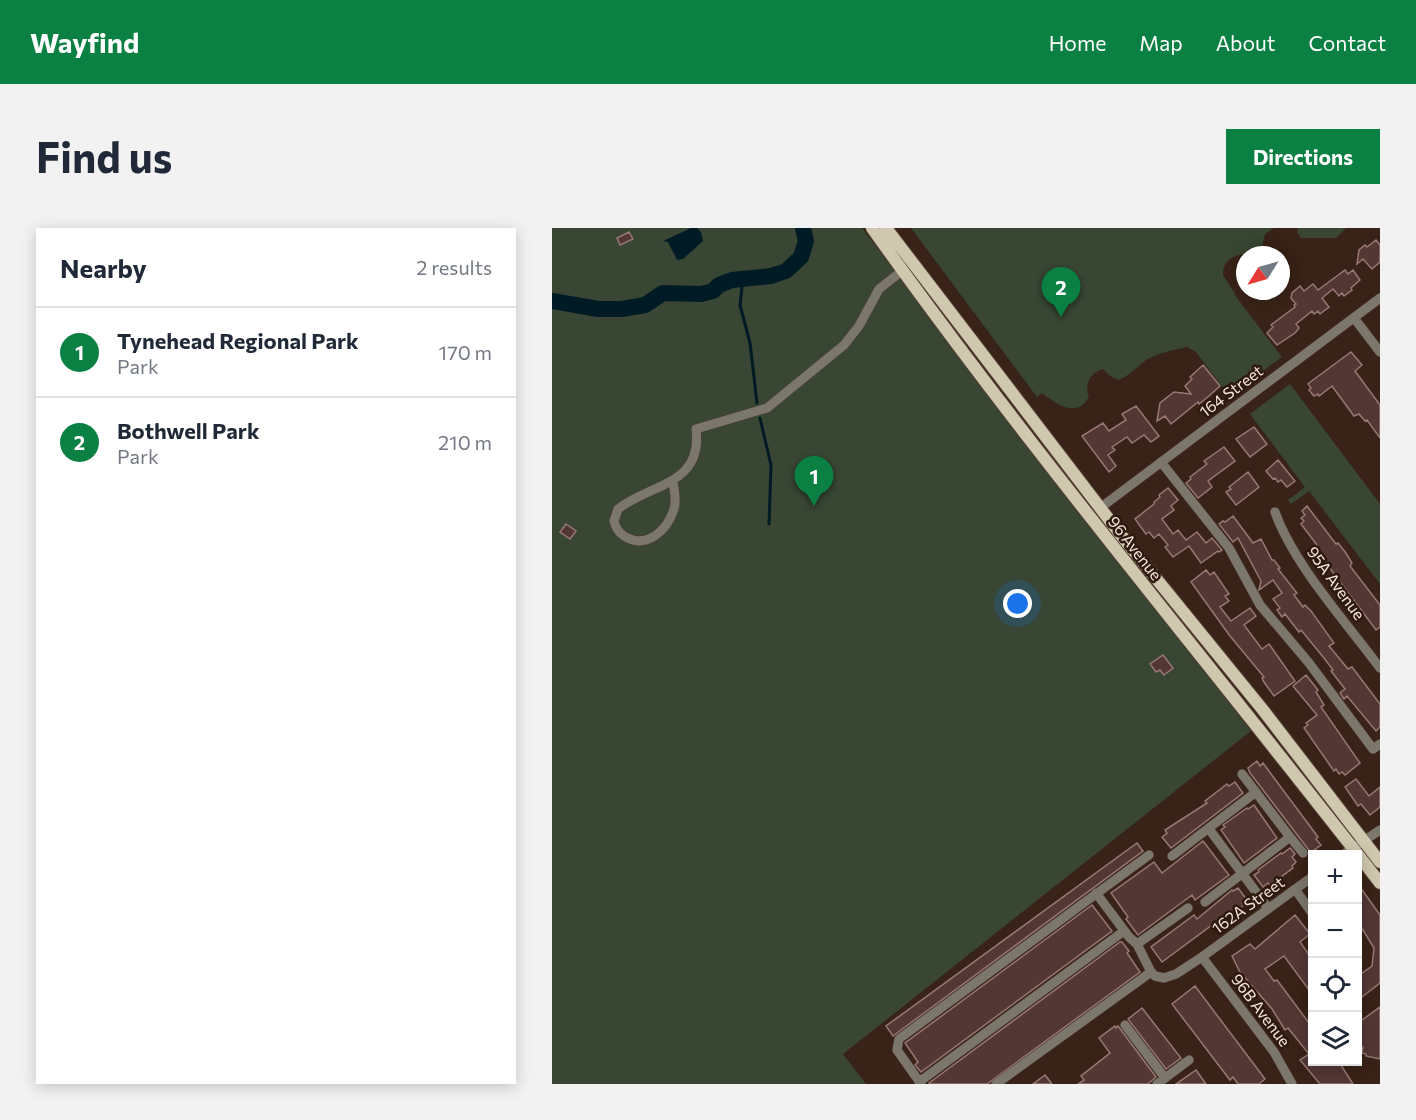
<!DOCTYPE html>
<html lang="en">
<head>
<meta charset="utf-8">
<style>
  body { margin:0; font-family:Commissioner,sans-serif; background:#f2f2f3; color:#1f2937 }
  .controls { position:absolute; right:18px; bottom:18px; display:grid; overflow:hidden; border-radius:0px; box-shadow:0 3px 15px #0003 }
  .controls button { width:54px; height:54px; display:grid; place-items:center; padding:0; border:0; border-bottom:2px solid #e0e1e3; background:#fff; color:#1f2937; font:30px sans-serif }
  .compass { position:absolute; left:684px; top:18px; width:54px; height:54px; border-radius:50%; background:#fff; box-shadow:0 3px 15px #0003; rotate:233deg }
  .you { position:absolute; left:466px; top:376px; width:21px; height:21px; margin:-15px; border:4px solid #fff; border-radius:50%; background:#1a73e8; box-shadow:0 0 0 9px #1a73e833 }
  .badge { display:grid; place-items:center; width:39px; height:39px; border-radius:50%; background:#0b8043; color:#fff; font-size:20px; font-weight:700 }
  .pin { position:absolute; translate:-50% -50px; filter:drop-shadow(0 2px 3px #0008) }
  .pin::after { content:''; position:absolute; top:32px; width:21px; height:18px; background:inherit; clip-path:polygon(0 0,100% 0,50% 100%) }
  .list { margin:0; padding:0; list-style:none }
  h2 { display:flex; justify-content:space-between; align-items:center; height:78px; margin:0; padding:0 24px; font-size:26px }
  h2 small { font-size:20px; font-weight:400; color:#747a83 }
  .list li { display:grid; grid-template-columns:39px 1fr auto; gap:18px; align-items:center; box-sizing:border-box; height:90px; padding:0 24px; border-top:2px solid #e0e1e3 }
  .list b { display:block; font-size:22px; white-space:nowrap }
  .list p { margin:0; font-size:20px; white-space:nowrap; color:#747a83 }
  .list em { font-size:20px; font-style:normal; color:#747a83 }
  .icon { flex:none; width:33px; height:33px; fill:none; stroke:currentColor; stroke-width:2; stroke-linecap:round; stroke-linejoin:round }
  .map { position:relative; flex:none; width:828px; height:856px; overflow:hidden; border-radius:0px }
  header { display:flex; align-items:center; gap:36px; box-sizing:border-box; height:84px; padding:0 30px; background:#0b8043; color:#fff }
  header strong { font-size:28px }
  nav { display:flex; gap:33px; margin-inline-start:auto; font-size:21px }
  .intro { display:flex; align-items:center; justify-content:space-between; box-sizing:border-box; height:144px; padding:0 36px }
  h1 { margin:0; font-size:42px }
  .button { padding:15px 27px; border-radius:0px; background:#0b8043; color:#fff; font-size:21px; font-weight:700 }
  main { display:flex; gap:36px; padding:0 36px }
  aside { flex:1; background:#fff; border-radius:0px; box-shadow:0 3px 15px #0003 }
  .map>svg:first-child { display:block }
</style>
</head>
<body>
<header>
<strong>Wayfind</strong>
<nav><a>Home</a><a>Map</a><a>About</a><a>Contact</a></nav>
</header>
<div class="intro"><h1>Find us</h1><a class="button">Directions</a></div>
<main>
<aside>
<h2>Nearby<small>2 results</small></h2>
<ul class="list">
<li><span class="badge">1</span><div><b>Tynehead Regional Park</b><p>Park</p></div><em>170 m</em></li>
<li><span class="badge">2</span><div><b>Bothwell Park</b><p>Park</p></div><em>210 m</em></li>
</ul>
</aside>
<div class="map">
<svg width="828" height="856" viewBox="0 0 828 856">
  <rect width="100%" height="100%" fill="#392217"/>
  <!-- green -->
  <path fill="#384633" d="M0,0H310L699,503L291,826L314,856H0Z
    M359,0H722L713,6L710,19L707,23C691,26 671,26 671,47L684,67L682,66L730,129L677,168L644,124L635,119C622,122 606,125 594,132C585,139 578,147 567,152L558,148L551,141C538,145 532,156 537,169C525,191 504,176 490,165L485,169Z
    M746,0H794L784,10H749L745,4Z
    M738,156L828,276V356L757,263L739,276L736,272L753,259L698,186Z"/>
  <!-- water -->
  <path fill="#001b25" d="M139,0H145L149,4L151,13L131,31L125,32L116,14L111,13Z"/>
  <g fill="none" stroke-linecap="round" stroke-linejoin="round">
    <!-- stream -->
    <path stroke="#001b25" stroke-width="3" d="M191,50L188,77L198,115L205,175
      M208,190L219,237L217,296"/>
    <!-- river -->
    <path stroke="#001b25" stroke-width="16" d="M0,73L46,81H70L93,77L111,65L149,66L161,63L167,57L180,52L219,48L234,43L249,29L254,13L251,0"/>
  </g>
  <!-- building -->
  <path fill="#533735" stroke="#977874" stroke-width="1.5" d="M77,4L81,11L68,17L65,10Z
    M824,12L828,17V34L820,41L811,31L805,36L807,22L813,17L815,19Z
    M793,42L796,46L801,42L808,52L799,60L800,62L792,68L790,65L787,68L781,61L770,70L777,79L768,86L766,83L762,86L760,83L744,96L747,100L743,105L725,117L715,105L721,99L719,97L743,79L742,77L744,76L739,70L740,65L748,58L752,63L761,56L766,62Z
    M799,124L810,137L803,143L828,177V210L815,192L813,193L807,186L802,188L780,158L767,168L766,166L762,168L757,162L759,160L756,156L761,152Z
    M651,137L668,158L657,168L647,176L646,174L619,196L613,188L605,193L608,175L622,164L639,166L633,158L640,151L638,149Z
    M584,178L607,208L599,214L592,207L580,215L575,209L560,219L563,222L556,227L564,238L557,244L530,208L551,195L557,203L574,192L570,186Z
    M702,199L715,216L698,229L684,211Z
    M672,219L683,233L656,253L660,259L646,270L634,255L639,251L638,249L655,236L652,233Z
    M726,232L743,253L735,259L729,252L726,254L723,250L721,251L714,243Z
    M696,244L707,259L684,277L674,264L679,261L677,259Z
    M616,260L626,272L619,278L622,282L610,291L621,306L626,302L634,312L645,304L654,315L660,310L670,322L667,324L666,323L649,335L637,318L621,329L613,319L616,317L607,306L602,310L597,304L594,306L583,291L602,276V274L608,269L607,267Z
    M755,278L784,316L786,315L794,325L800,335L798,338L828,377V399L824,402L762,319L765,317L749,296L752,293L749,290L753,287L750,283Z
    M681,288L701,315L709,311L720,332H722L728,340L726,341L745,365L742,367L751,379L753,377L759,383L782,415L777,418L796,441L800,439L828,476V499L824,503L795,468L792,471L788,465L793,461L779,443L781,442L772,430L749,402L747,404L733,386L730,389L725,382L728,380L721,371L730,365L721,352L707,362L709,353L686,310L681,314L667,296L671,293L673,294Z
    M14,296L24,303L18,311L8,304Z
    M654,342L658,347L662,344L677,366L673,368L677,373L668,379L679,393L698,380L704,388L692,397L710,421L717,416L743,453L722,468L712,454L710,450L712,449L678,408L639,354Z
    M611,427L621,440L612,447L608,442L604,444L598,436Z
    M754,447L766,462L764,464L772,477L769,479L808,535L793,547L790,544L787,546L784,541L782,543L752,500L756,497L754,495L765,487L741,458Z
    M705,533L708,538L711,535L766,609L764,611L769,617L758,625L756,621L698,545L696,540Z
    M804,551L817,568L828,559V579L818,587L809,576L806,578L793,559Z
    M683,554L691,565L619,620L610,609L615,605L613,602L655,575L653,573L675,556L677,558Z
    M702,577L725,610L692,635L669,602L673,599L671,597L695,580L696,581Z
    M651,613L677,647L643,672L640,667L586,707L574,691L576,689L559,665L602,634L610,645Z
    M585,615L591,623L341,808L334,798Z
    M738,620L743,626L740,629L744,634L740,638L741,640L718,657L716,655L711,659L702,647L707,644L706,642L729,625L730,626Z
    M806,656L828,687V755L806,772V748L820,738L822,720L806,694Z
    M686,660L695,672L690,675L692,677L668,694L667,692L610,734L599,719L642,687L645,691L680,662L681,663Z
    M540,677L560,703L369,844L363,837L366,834L353,815Z
    M743,687L758,706L748,714L760,731V766L732,728L713,741L722,753L725,752L760,799V834H787L801,856H768L748,832L757,826L736,800L733,802L720,781L688,744L680,728L698,716L703,721Z
    M568,714H570L577,723L575,725L588,744L435,856H378L377,855Z
    M643,758L713,851L707,856H686L681,849L678,852L620,776Z
    M828,779V831L814,828V826L810,825L811,819L806,818V795Z
    M590,780L629,830L614,841L576,791Z
    M563,798L564,800L566,798L604,849L596,856H526L532,852L529,848L558,825L547,810Z
    M644,842L654,856H624Z
    M493,847L500,856H481Z"/>
  <g fill="none" stroke-linecap="round" stroke-linejoin="round">
    <defs>
      <path id="minor" d="M802,90L828,124
        M609,234L677,320L708,377L757,435L821,521L828,516
        M121,253C122,262 125,272 122,281C115,303 94,322 72,308C66,304 64,300 62,293L66,281C100,255 151,257 144,201L215,180L292,117L307,98L327,61L350,43
        M548,280L828,70
        M723,284C742,337 794,394 828,440
        M690,546L738,609
        M657,601L716,680
        M792,626L828,602
        M620,628L704,564
        M743,661L760,685
        M544,665L577,709L585,716L599,744L603,748L612,750L624,746L650,729L760,649
        M653,674L738,609L751,625
        M585,716L636,680
        M650,729L722,824L740,856
        M573,797L613,850
        M367,854L572,703
        M369,856L345,822L347,811L597,627
        M444,856L599,744
        M605,856L637,832"/>
      <path id="major" d="M320,0C480,225 659,437 828,655
        M334,0L572,311L711,482L828,634"/>
    </defs>
    <!-- minor casing -->
    <use href="#minor" stroke="#533d33" stroke-width="10"/>
    <!-- major casing -->
    <use href="#major" stroke="#533d33" stroke-width="14"/>
    <!-- minor -->
    <use href="#minor" stroke="#7c776c" stroke-width="9"/>
    <!-- major -->
    <use href="#major" stroke="#d0c7af" stroke-width="12"/>
  </g>
  <g text-anchor="middle" stroke-width="5" stroke-linejoin="round" paint-order="stroke">
    <!-- street labels -->
    <g font-size="16" fill="#f5e5de" stroke="#2e190e">
      <text transform="translate(679 163) rotate(-37)" y="6">164 Street</text>
      <text transform="translate(583 320) rotate(52)" y="6">96 Avenue</text>
      <text transform="translate(784 355) rotate(54)" y="6">95A Avenue</text>
      <text transform="translate(696 677) rotate(-36)" y="6">162A Street</text>
      <text transform="translate(709 782) rotate(53)" y="6">96B Avenue</text>
    </g>
  </g>
</svg>
<div class="controls">
<button>+</button>
<button>−</button>
<button><svg class="icon" aria-label="locate" viewBox="0 0 24 24"><circle cx="12" cy="12" r="6"/><path d="M12 2v4M12 18v4M2 12h4M18 12h4"/></svg></button>
<button><svg class="icon" aria-label="layers" viewBox="0 0 24 24"><path d="M12 4l9 5-9 5-9-5zM3 14l9 5 9-5"/></svg></button>
</div>
<svg class="compass" viewBox="-18 -18 36 36"><path d="M0-13l5 13h-10z" fill="#e53935"/><path d="M0 13l5-13h-10z" fill="#747a83"/></svg>
<div class="you"></div>
<div class="pin badge" style="left:262px;top:278px">1</div>
<div class="pin badge" style="left:509px;top:89px">2</div>
</div>
</main>
</body>
</html>
